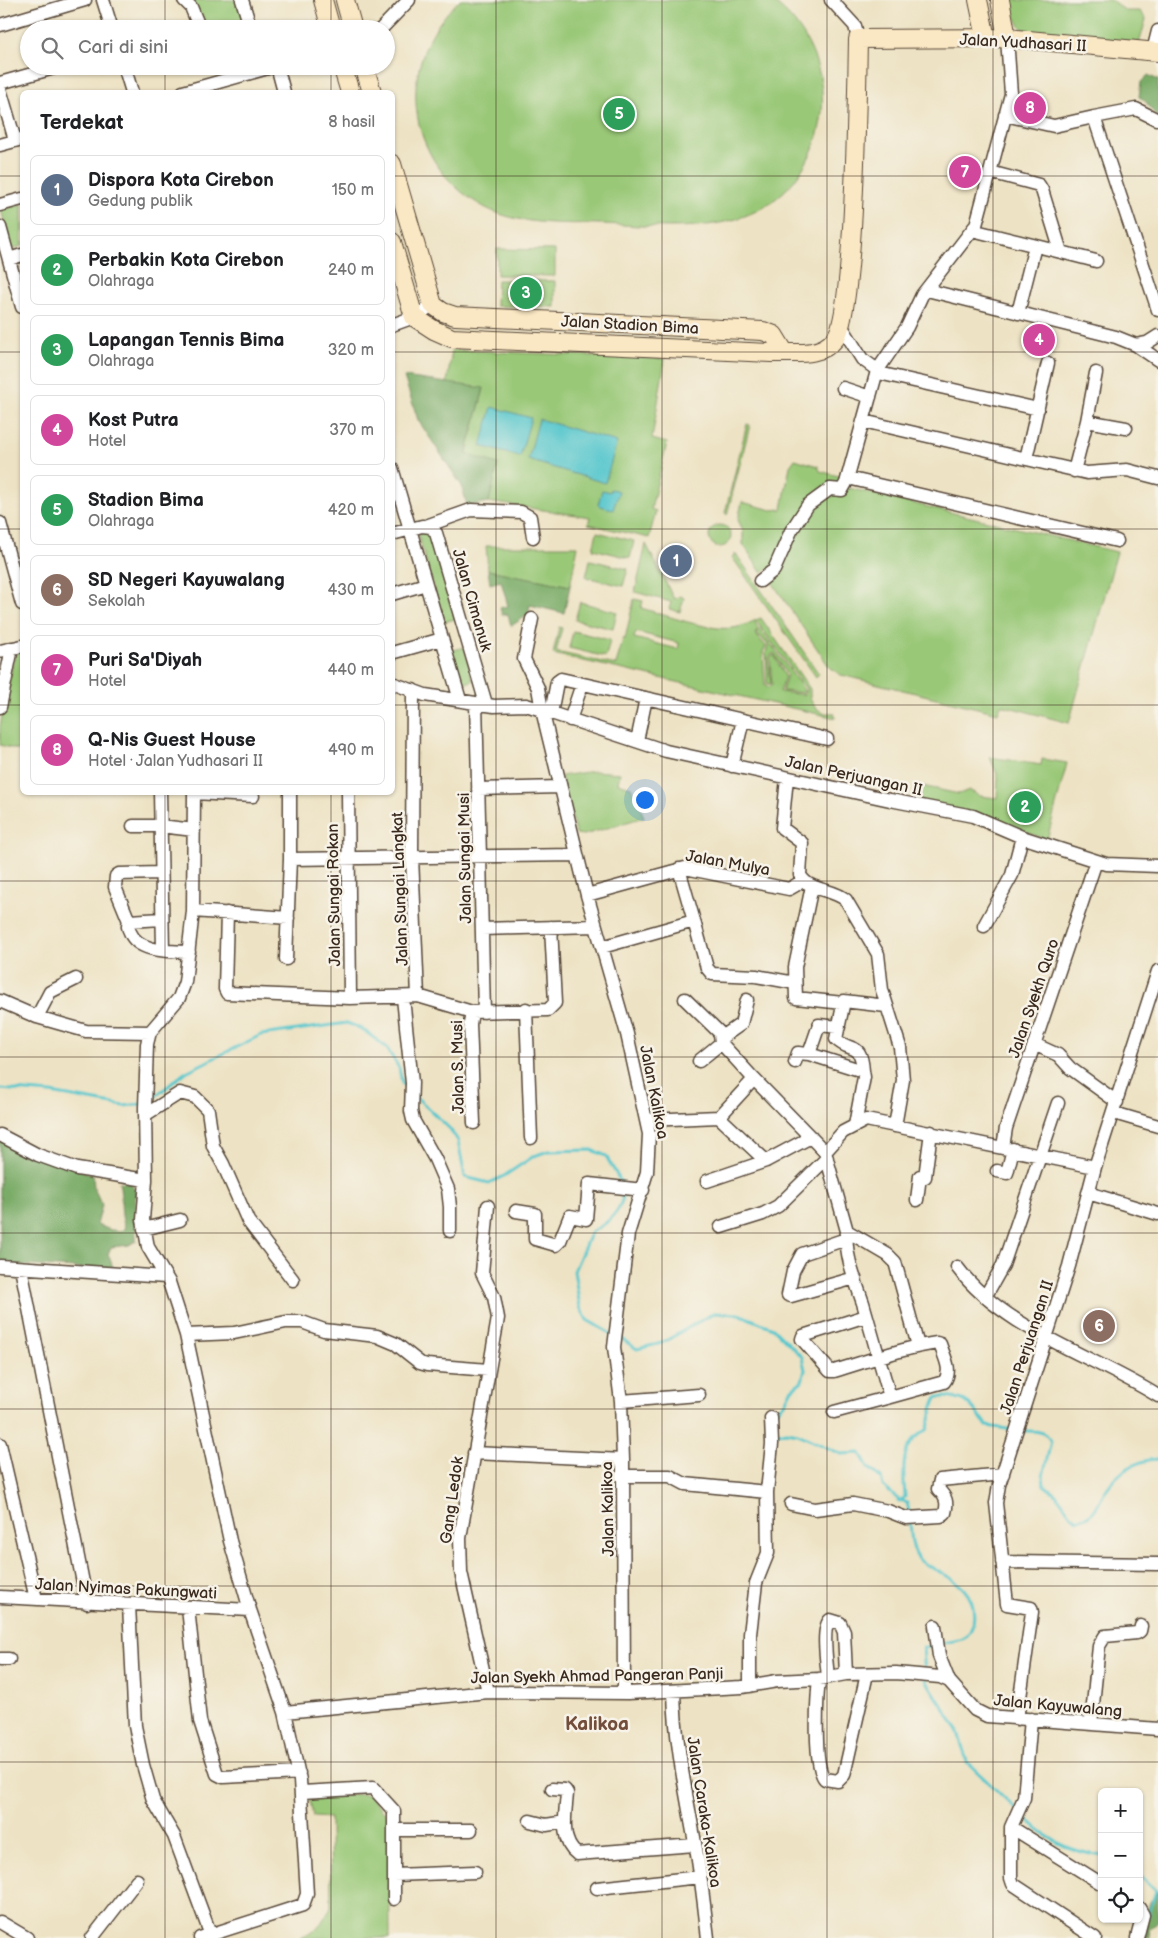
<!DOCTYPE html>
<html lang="id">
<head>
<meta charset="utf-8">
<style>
  body { margin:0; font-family:"Balsamiq Sans",sans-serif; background:#f6f6f6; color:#202124 }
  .controls { position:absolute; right:15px; bottom:15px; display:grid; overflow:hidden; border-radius:8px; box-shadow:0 1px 4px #0004 }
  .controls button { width:45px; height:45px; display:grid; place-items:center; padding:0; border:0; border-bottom:1px solid #e0e0e0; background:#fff; color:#202124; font:25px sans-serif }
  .you { position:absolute; left:644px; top:799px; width:18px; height:18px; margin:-12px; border:4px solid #fff; border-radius:50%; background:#1a73e8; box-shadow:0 0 0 8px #1a73e833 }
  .badge { display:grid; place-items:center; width:32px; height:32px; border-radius:50%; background:#ea580c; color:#fff; font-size:16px; font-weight:700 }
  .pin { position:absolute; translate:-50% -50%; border:2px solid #fff; box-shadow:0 1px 5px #0006 }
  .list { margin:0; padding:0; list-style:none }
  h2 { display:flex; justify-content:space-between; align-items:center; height:65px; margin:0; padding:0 20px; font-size:21px }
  h2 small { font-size:16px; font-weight:400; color:#757577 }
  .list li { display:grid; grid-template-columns:32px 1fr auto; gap:15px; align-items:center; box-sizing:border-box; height:70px; margin:0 10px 10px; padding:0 10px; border:1px solid #e0e0e0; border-radius:8px }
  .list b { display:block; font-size:19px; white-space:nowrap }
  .list p { margin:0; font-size:16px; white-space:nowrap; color:#757577 }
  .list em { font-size:16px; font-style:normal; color:#757577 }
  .icon { flex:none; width:28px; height:28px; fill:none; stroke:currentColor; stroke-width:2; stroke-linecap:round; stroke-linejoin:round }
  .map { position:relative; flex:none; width:1158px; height:1938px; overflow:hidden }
  .search { position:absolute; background:#fff; box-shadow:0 1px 4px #0004; left:20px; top:20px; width:375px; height:55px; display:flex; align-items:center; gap:12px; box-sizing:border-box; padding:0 18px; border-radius:28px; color:#757577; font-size:19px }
  .panel { position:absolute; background:#fff; box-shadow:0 1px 4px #0004; left:20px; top:90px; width:375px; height:705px; border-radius:8px }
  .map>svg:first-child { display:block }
</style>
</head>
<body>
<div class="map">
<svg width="1158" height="1938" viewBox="0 0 1158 1938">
  <rect width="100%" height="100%" fill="#f7f3e8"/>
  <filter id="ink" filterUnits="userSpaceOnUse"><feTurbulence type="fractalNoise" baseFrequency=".02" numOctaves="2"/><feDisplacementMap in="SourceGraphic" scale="10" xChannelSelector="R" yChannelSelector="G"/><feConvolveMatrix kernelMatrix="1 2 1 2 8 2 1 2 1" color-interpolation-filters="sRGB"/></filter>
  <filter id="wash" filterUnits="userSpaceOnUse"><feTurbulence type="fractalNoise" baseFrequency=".0096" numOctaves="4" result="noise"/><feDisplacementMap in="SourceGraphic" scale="20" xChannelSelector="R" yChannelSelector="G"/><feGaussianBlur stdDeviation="1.12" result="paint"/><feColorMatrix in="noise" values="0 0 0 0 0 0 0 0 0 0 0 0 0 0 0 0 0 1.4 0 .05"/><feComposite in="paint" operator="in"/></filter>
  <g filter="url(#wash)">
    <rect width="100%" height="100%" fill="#ede2c3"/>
    <!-- green -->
    <path fill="#99c877" stroke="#6a794a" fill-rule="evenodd" d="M189,0H237L247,29H206Z
      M460,0H771C806,25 826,69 822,112C820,135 811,158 797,177C750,239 671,227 602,224C563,223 519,226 484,207C403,163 393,60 460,0Z
      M1011,0H1111L1126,11H1140L1146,19L1139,44L1027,32C1015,24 1014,13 1011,0Z
      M22,204V246L12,249L1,210Z
      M497,249L555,250V276L497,275Z
      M497,280L555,281V307L496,306Z
      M452,350L665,359L652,439L667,443L651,509L656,511L649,538L588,524L590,517L489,502L498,464L466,455L484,389L447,383Z
      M747,424L750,425L727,515L725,513Z
      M795,459L818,466L820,471L842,477L839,486H827L771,568L761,572L743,544V530L738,520L742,502L772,510L782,509L790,466Z
      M849,488L1117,552L1069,723L1001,705L998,713L841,675L830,668L772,582C791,541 802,502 849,488Z
      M709 536a11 11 0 1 1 22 0a11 11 0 1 1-22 0Z
      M429,530L455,619L444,622L418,534Z
      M597,532L634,541L630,558L593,549Z
      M646,544L674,599L680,596L684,598L680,612L669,609L671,602L635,592Z
      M486,546H578L570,586L488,570Z
      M736,554L819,674L816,677L732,557Z
      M590,560L628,569L623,586L586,577Z
      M634,599L643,601L641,608C666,615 708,631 732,628C743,627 751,622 761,618L810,689V699L815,707L823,713H834L836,718L553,654L559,627L562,628L556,652L616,665L623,639H625ZM757,622L806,689L805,695L780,692L785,676L774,655L770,658L772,685L769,687L765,685L763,652L766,646L755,634L759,628L755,623ZM636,632L679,643L678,649L634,638Z
      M580,602L617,612L613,629L575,620Z
      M760,629L804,690V693L782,691L787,675L774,653L768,658L771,684H767L766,652L768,645L757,633Z
      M573,631L610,640L606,657L569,648Z
      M464,647L473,681L461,684L451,651Z
      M22,652V751L0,745V726L15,653Z
      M990,757L1041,765L1042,759L1067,763L1047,840L992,818V815L991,818L913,801L916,787L922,786L959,794L969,790L980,796L997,798L998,777Z
      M594,771L620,773L618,783L631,787L644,817L584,835L576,834L561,776Z
      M363,1794L369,1795L389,1817L390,1938H299L318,1928L331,1907L330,1818L313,1817L310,1800Z"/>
    <!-- forest -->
    <path fill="#7aac68" stroke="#5a6b43" d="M1148,75L1158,80V117C1151,111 1147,100 1139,97L1141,82Z
      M404,377L484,388L466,454L498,464L489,502L467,506L462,486L418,420Z
      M488,570L570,586L564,613L530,605L528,615L511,626L508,614L502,615L500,608L508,606L501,581L490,584Z
      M0,1139L93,1175L94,1188L102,1205L97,1225L111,1230L122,1231L125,1227C119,1213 123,1197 119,1182L131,1183L135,1190L136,1241L129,1245L111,1247L108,1254L114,1270L0,1264Z
      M1158,1892V1921L1149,1929L1150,1938H1140L1150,1902Z"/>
    <!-- water -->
    <path fill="#59c7cd" stroke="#4a7876" d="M492,407L531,418L520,457L481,446Z
      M539,419L617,442L605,483L528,460Z
      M611,489L619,491L613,510L598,505L602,490L610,492Z"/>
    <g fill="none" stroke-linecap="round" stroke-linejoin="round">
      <!-- stream -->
      <path stroke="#59c7cd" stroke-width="3" d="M0,1089L51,1093L124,1106L142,1104
        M416,1097L450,1129L458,1141L465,1177L489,1183L504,1176L534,1156L548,1151L592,1150L606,1156L622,1184
        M148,1102L186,1072L261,1035L347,1023L362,1029L386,1047L399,1068L402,1083L408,1089
        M613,1335L587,1320L580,1307L574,1271L591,1232C606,1225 623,1211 623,1192
        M619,1337L637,1349L662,1343L714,1313L738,1314L773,1328L802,1357L805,1370L802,1381L791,1390L785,1402L773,1415
        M1020,1431C1032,1431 1044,1429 1051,1441L1043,1476L1044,1485L1056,1494L1071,1515L1077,1520C1097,1515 1096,1506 1106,1490C1118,1472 1136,1460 1158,1459
        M775,1433L787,1432L798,1434L841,1454L860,1453L868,1467L881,1478L883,1486L900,1501L905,1497C903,1470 899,1444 927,1430C932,1419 930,1407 937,1397C969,1396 969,1403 987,1426L1014,1430
        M903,1501L907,1503L910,1515
        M910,1521C911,1533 911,1548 918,1558C922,1564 928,1565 934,1569C957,1580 978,1594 973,1623C970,1641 956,1641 941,1643
        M925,1674L923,1648L935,1644
        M926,1680L957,1729L967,1762L1016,1809
        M1021,1813C1045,1839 1067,1851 1102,1856
        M1139,1875L1156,1891L1148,1916"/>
    </g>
  </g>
  <g filter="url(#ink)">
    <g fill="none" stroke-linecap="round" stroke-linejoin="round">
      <defs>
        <path id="street" d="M103,0L112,29
          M184,0L191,7L200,29
          M242,0L251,29
          M831,0L855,26L858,39
          M0,25L85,0
          M381,29L409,0
          M1153,51L1158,31
          M124,66L132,92
          M277,66L284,92
          M0,83L61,66
          M0,89L15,140
          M183,92L275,66
          M1005,115L1054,126L1094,117L1158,310
          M1094,117L1136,109L1156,119
          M0,145L22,139
          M0,205L22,199
          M0,227L22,307
          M972,230L1061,252L1042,190L1039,185L990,172
          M1061,252L1096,261
          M9,259L22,255
          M927,290L1116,337L1136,345L1158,360
          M1018,313L1035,246
          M392,325L414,317L433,305
          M842,327L862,359L883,374L1038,409
          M1136,345L1147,343L1158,336
          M843,388L870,397
          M863,421L1087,473L1127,470L1158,478
          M1087,421L1096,373
          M1026,459L1048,363
          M392,468L460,700
          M1074,471L1087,421L1126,428
          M848,478L1117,541
          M0,523L22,604
          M426,526L471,510L521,512L530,517L533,537
          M392,534L422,526L431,527L436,533L486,704
          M760,581L774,570L791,531L808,505L830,489L842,490L846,483L877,371L907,327L922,295L976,225L1011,94L1007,38
          M392,594L426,584
          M532,619L524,659L538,688L542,710L666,751L890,800L973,816L1022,837L1106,864L1158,866
          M0,651L22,646
          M392,653L442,639
          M392,683L425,695L494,706L526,705L542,710L587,895L627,1034L649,1134L647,1172L628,1234L614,1347L621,1401L623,1460L624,1693
          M413,690L412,857L418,996
          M476,703L484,1012
          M0,707L12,648
          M551,713L557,682L561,679L827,739
          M570,720L582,684
          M637,741L646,698
          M732,766L743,720
          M787,778L782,828L802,843L800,875C809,892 833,888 846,900L878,954L882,990L900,1047L903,1080L895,1126
          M478,789L560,787
          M160,792L163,950
          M194,792L193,911L185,982L179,998L150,1032L147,1044L145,1108L146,1180L143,1220L148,1247L169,1282L186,1335L230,1541L250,1610L285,1712L300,1780L307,1894L303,1905L200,1938
          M348,792L350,998
          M194,793L253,796
          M133,826H160L194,830
          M290,859L577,855
          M679,869L694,921
          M161,873L119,874L116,876L115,887L129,921C127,926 128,928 130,932C138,953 171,951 189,952
          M812,886L795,967L796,998L843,1003
          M587,895L685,868L789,889L803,881
          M193,911L288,918
          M227,913L225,989L227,993L350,998L418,996L472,1012L548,1010L555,1003L551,927
          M129,921L162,919
          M984,926L1012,875L1022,837
          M482,929L596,926
          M602,947L694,921L707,968L712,974L756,976L795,983
          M286,959L290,859V792
          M403,998L412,1083L411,1111L413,1120L435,1159L448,1189L450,1207V1231
          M685,999L720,1033L721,1043L754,1079
          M0,1001L37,1017L86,1031L150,1032
          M526,1009L531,1138
          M472,1012L470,1024L474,1123
          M37,1017L50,992L76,979
          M839,1027L819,1025L809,1054L863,1071L864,1077L855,1125
          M721,1038L741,1024L747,1000
          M1034,1044L1058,1055L1070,1068L1117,1102
          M699,1061L721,1043
          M795,1062L798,1053L809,1054
          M863,1071C861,1040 851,1054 836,1039L844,1001L886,1006
          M1114,1113L1158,1126
          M145,1115L180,1093L195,1097L208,1110L213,1146L223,1164L248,1221L293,1280
          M719,1117L754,1079L825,1152L847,1231C844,1254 856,1282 863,1303C872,1334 881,1366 890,1397L944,1382C953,1370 944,1357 940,1344L937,1343C902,1348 868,1361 834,1371H830L802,1339L803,1336L866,1316
          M647,1120L719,1117L766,1161
          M0,1135L38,1155L77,1169L146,1180
          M1003,1147L1006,1128L1096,861
          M825,1152L843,1132L866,1120L1095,1167
          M997,1171L1007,1173L1013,1149
          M707,1181L766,1161L811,1137
          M1088,1193L1158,1214
          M917,1200L920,1176L925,1177L931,1132
          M488,1206L482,1273L494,1297L498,1318L460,1538L461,1572L488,1692
          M516,1211L535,1214V1239L556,1245L560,1241L570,1216L586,1219L589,1184L643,1190
          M721,1227L763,1214L778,1206L827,1158
          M144,1229L180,1220
          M847,1231L888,1255L895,1262L918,1346
          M846,1239L802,1254L793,1271L788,1295L791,1296L855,1278
          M0,1266L166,1277
          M957,1267C1004,1330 1093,1355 1158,1396
          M21,1268L87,1603
          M985,1297L1003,1265L1058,1103
          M186,1335L234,1333L286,1322H302L324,1330L377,1336L396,1344L420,1363L427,1365L488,1370
          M621,1401L699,1395
          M834,1412L890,1397
          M0,1444L36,1599
          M474,1453L623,1460
          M621,1476H670L685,1484L767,1492L768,1553L756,1583L750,1634V1686
          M767,1492L772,1444L771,1418
          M791,1504L815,1509L853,1504L888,1511L906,1518L941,1516L945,1513C948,1502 946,1497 938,1489L940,1480L1003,1474
          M1002,1562L1158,1564
          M0,1597L250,1610
          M129,1605L135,1726L143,1765L153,1800L174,1836L210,1933
          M188,1608L200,1721L217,1774L223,1777L299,1773
          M935,1626L939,1656L949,1681
          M0,1659H9
          M828,1677C827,1664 821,1628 830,1620L840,1623L844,1632L846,1674
          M819,1679C817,1697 813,1767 825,1779L838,1781L844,1775L867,1674
          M674,1691C675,1743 686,1792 695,1843C701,1874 704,1906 708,1938
          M285,1712L488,1692L628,1693L742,1687L777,1681L819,1679L846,1674L896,1673L940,1677L949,1681L975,1710L987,1716L1158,1729
          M1017,1719L1032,1612L1031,1608L1007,1604L996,1503L999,1485L1069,1266L1095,1167L1158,971
          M1031,1719L1024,1798L1011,1827V1878L1013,1884L1095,1938
          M1091,1724L1099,1646L1105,1636L1137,1633L1140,1631L1141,1626
          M552,1789L565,1790L567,1793C566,1811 559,1841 577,1854L695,1845
          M302,1792L373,1788L394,1811V1899
          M530,1821L546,1825L565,1822
          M1011,1827L1102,1884
          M394,1830H471
          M394,1875L475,1872
          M597,1888L700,1877
          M0,1922L27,1938
          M92,1938L137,1880
          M1137,1938L1143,1915L1139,1908"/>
        <path id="secondary" d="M323,0L331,29
          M345,0L353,29
          M978,0L986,38
          M1000,0L1007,38
          M342,66L350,92
          M364,66L372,92
          M392,164L433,305L443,312L455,316L763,331L774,335L785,353
          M392,242L414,317L434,330L452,338L771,353C793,352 820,358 835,339C855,314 857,85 858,39L1007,38L1158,52"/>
      </defs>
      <!-- street casing -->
      <use href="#street" stroke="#564637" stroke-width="15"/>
      <!-- secondary casing -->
      <use href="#secondary" stroke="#564637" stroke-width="20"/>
      <!-- street -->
      <use href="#street" stroke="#fff" stroke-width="12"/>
      <!-- secondary -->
      <use href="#secondary" stroke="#fae7c3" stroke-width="18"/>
    </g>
  </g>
  <!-- grid -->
  <path fill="none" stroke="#3b2a1e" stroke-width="1" stroke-opacity="0.55" d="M165,0V29M331,0V29M496,0V1938M662,0V1938M827,0V1938M993,0V1938M165,66V92M331,66V92M0,176H22M392,176H1158M0,352H22M392,352H1158M0,529H22M392,529H1158M0,705H22M392,705H1158M165,792V1938M331,792V1938M0,881H1158M0,1057H1158M0,1233H1158M0,1409H1158M0,1586H1158M0,1762H1158"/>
  <g text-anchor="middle" stroke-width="5" stroke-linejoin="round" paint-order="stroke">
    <!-- street labels -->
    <g font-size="16" fill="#3b2a1e" stroke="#f7f3e8">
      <text transform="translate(1023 42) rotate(3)" y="6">Jalan Yudhasari II</text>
      <text transform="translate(630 324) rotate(3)" y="6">Jalan Stadion Bima</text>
      <text transform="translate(473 600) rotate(74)" y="6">Jalan Cimanuk</text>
      <text transform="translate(854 775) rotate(12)" y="6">Jalan Perjuangan II</text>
      <text transform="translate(464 858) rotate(-91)" y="6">Jalan Sungai Musi</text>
      <text transform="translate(728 862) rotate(10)" y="6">Jalan Mulya</text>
      <text transform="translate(399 889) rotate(-92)" y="6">Jalan Sungai Langkat</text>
      <text transform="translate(333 895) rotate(-91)" y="6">Jalan Sungai Rokan</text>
      <text transform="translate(1033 998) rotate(-71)" y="6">Jalan Syekh Quro</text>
      <text transform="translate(457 1067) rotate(-91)" y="6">Jalan S. Musi</text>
      <text transform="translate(655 1092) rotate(79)" y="6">Jalan Kalikoa</text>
      <text transform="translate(1026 1347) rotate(-72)" y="6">Jalan Perjuangan II</text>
      <text transform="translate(451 1500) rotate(-82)" y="6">Gang Ledok</text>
      <text transform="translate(607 1509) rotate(-91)" y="6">Jalan Kalikoa</text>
      <text transform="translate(126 1588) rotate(3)" y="6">Jalan Nyimas Pakungwati</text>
      <text transform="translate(597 1675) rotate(-1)" y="6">Jalan Syekh Ahmad Pangeran Panji</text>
      <text transform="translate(1058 1705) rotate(5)" y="6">Jalan Kayuwalang</text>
      <text transform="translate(705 1812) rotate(81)" y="6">Jalan Caraka-Kalikoa</text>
    </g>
    <!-- quarter labels -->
    <g font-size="19" font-weight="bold" fill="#734e3b" stroke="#f7f3e8">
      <text x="597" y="1730">Kalikoa</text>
    </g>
  </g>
</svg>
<div class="controls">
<button>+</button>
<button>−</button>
<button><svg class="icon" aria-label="locate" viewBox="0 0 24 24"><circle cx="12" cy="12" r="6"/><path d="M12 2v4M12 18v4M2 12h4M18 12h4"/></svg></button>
</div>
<div class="you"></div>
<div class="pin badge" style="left:676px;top:561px;background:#5c6f8a">1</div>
<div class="pin badge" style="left:1025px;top:807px;background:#2e9e5b">2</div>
<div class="pin badge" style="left:526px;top:293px;background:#2e9e5b">3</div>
<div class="pin badge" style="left:1039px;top:340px;background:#d1479c">4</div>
<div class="pin badge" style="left:619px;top:114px;background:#2e9e5b">5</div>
<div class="pin badge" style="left:1099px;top:1326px;background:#8d6e63">6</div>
<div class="pin badge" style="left:965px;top:172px;background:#d1479c">7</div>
<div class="pin badge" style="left:1030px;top:108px;background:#d1479c">8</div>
<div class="search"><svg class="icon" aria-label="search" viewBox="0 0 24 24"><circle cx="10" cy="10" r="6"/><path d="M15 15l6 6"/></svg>Cari di sini</div>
<section class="panel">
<h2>Terdekat<small>8 hasil</small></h2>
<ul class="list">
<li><span class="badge" style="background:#5c6f8a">1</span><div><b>Dispora Kota Cirebon</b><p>Gedung publik</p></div><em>150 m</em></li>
<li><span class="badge" style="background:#2e9e5b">2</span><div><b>Perbakin Kota Cirebon</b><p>Olahraga</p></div><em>240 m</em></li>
<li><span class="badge" style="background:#2e9e5b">3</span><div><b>Lapangan Tennis Bima</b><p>Olahraga</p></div><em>320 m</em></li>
<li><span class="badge" style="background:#d1479c">4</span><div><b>Kost Putra</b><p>Hotel</p></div><em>370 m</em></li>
<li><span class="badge" style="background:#2e9e5b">5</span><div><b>Stadion Bima</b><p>Olahraga</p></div><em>420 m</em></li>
<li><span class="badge" style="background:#8d6e63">6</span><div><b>SD Negeri Kayuwalang</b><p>Sekolah</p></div><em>430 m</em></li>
<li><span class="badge" style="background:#d1479c">7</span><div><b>Puri Sa'Diyah</b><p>Hotel</p></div><em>440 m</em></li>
<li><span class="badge" style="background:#d1479c">8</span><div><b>Q-Nis Guest House</b><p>Hotel · Jalan Yudhasari II</p></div><em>490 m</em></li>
</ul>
</section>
</div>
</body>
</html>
